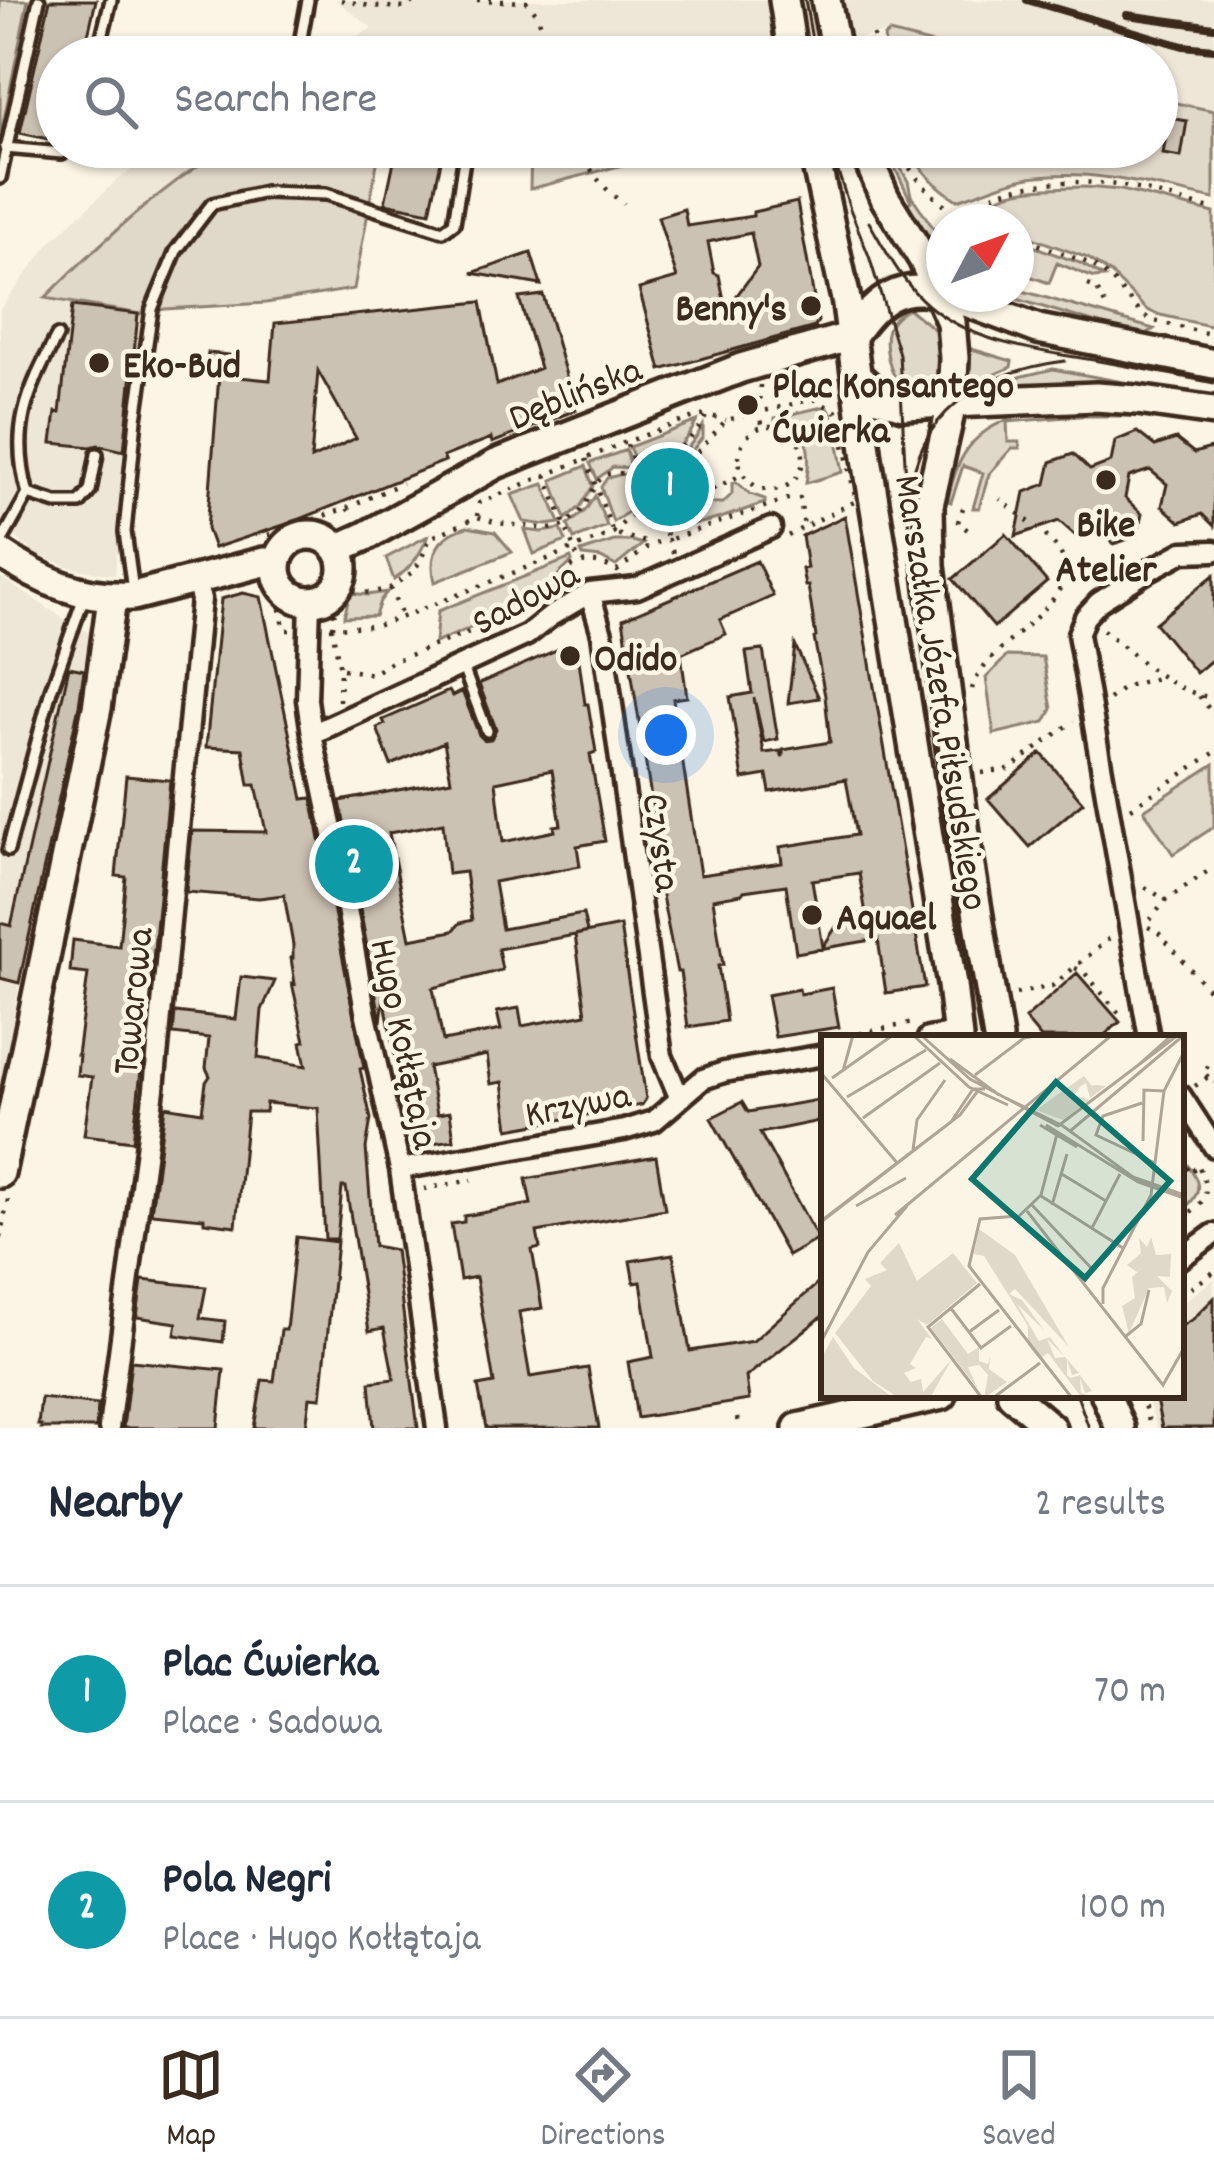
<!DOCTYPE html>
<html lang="en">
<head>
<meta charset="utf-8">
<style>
  body { margin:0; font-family:Dekko,sans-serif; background:#f2f2f3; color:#1f2937 }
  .compass { position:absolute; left:926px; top:204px; width:108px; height:108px; border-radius:50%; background:#fff; box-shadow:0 3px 9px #0004; rotate:49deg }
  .you { position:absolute; left:666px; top:735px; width:42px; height:42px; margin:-30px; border:9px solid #fff; border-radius:50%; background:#1a73e8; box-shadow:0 0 0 18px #1a73e833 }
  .badge { display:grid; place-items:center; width:78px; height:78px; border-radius:50%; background:#3b2a1e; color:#fff; font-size:39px; font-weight:700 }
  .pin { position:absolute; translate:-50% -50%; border:6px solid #fff; box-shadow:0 3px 12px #0006 }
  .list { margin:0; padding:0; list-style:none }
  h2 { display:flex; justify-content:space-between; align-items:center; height:156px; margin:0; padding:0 48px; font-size:51px }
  h2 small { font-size:39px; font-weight:400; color:#747a83 }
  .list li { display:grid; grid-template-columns:78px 1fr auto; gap:36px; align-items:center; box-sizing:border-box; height:216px; padding:0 48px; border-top:3px solid #e0e1e3 }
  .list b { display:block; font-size:45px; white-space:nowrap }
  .list p { margin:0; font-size:39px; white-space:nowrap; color:#747a83 }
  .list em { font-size:39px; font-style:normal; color:#747a83 }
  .icon { flex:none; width:66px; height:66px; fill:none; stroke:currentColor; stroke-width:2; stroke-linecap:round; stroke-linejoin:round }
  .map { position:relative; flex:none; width:1214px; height:1428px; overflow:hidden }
  .search { position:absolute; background:#fff; box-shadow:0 3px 9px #0004; left:36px; right:36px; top:36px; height:132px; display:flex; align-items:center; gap:30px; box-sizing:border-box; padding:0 42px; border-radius:66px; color:#747a83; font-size:45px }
  .sheet { height:588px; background:#fff }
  nav { display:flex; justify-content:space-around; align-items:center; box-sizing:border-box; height:168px; border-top:3px solid #e0e1e3; background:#fff; font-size:33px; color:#747a83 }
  nav a { display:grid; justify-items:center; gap:6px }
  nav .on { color:#3b2a1e }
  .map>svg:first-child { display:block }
</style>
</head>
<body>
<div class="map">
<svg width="1214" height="1428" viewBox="0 0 1214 1428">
  <rect width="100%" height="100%" fill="#fcf5e5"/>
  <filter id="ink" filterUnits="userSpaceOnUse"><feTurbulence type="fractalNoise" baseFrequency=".00833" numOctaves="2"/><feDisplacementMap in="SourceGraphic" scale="24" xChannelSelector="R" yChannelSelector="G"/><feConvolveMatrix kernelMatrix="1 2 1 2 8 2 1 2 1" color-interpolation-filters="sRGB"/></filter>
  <g filter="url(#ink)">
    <!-- built -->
    <path fill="#eee6d6" d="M336,0H1214V111L1157,99V57H986L889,33L753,56L617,46L416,57H318L372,28Z
      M164,147H226L196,166L141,208L89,253L46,297L143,316L125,452L115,575L77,569L39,556L0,525V309L50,243L117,180Z
      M0,577L75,626L93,634L19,983L0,1099Z
      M1214,1279V1428H1157L1146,1395H1181V1304Z"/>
    <!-- green -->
    <path fill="#e0d8c8" stroke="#8e8173" stroke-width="3" d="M0,0H28L0,139Z
      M889,33L986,57H887L884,37Z
      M617,46L753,56V57H533V52Z
      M1157,99L1214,111V199C1157,187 1096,169 1038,176C1009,179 984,192 957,200C935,186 920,170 907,147H1157Z
      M226,147H380L354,289L266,303L165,309L140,314L45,298C101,242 159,189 226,147Z
      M531,147H692L530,189Z
      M885,147H889L908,181L911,195L944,244V258L907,204L911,201Z
      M1084,187L1121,190L1214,213V327L1156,314L1146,309L1111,274L1088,258L1016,232V222H988L974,217C996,184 1049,188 1084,187Z
      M1016,240L1080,263L1104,277L1094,278L1057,263L1049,283L1021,273L1029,253L1016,248Z
      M1016,289L1154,329L1142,337L1000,294H1016Z
      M908,308L939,333C942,352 947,389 919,390C913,390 906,388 901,384C889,375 883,343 888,329C891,319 900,313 908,308Z
      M965,347L1012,361L1011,367L979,381L966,390Z
      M1053,369L1166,390L1118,385L986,390L1023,376Z
      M822,407L828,408L832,414L843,472L806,483C811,454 813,429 775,421V418Z
      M1097,410L1136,412V416H1079L1007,422L1008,442H1019L1020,448H1012L989,474L979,508H973L983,473L963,466L951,502L948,501C963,412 1023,412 1097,410Z
      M697,421C685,444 666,464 639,469L629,447Z
      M703,426V437L695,447L649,497L642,476C670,471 689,450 703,426Z
      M626,450L631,468L613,467L597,479L590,463Z
      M586,466L593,486L580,507L566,519L552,480Z
      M623,474L634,476L643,502L613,522L601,487L607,478Z
      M736,482L750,494L765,499V503C745,509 708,525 687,524C677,524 677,521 671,514L674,513L682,520L699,515L705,499L711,503H723L732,494V484Z
      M544,484L560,523L546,525L524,522L512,495Z
      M595,496L607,526L574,539L568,525L585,511Z
      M467,527L495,532L512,552L435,582C428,553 439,535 467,527Z
      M561,529L566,541L534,554L525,530L542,532Z
      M428,536C420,555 411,568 394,580L386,558Z
      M614,541H632L643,544L616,566L601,558L583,556L581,552Z
      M571,558L572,562L558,575L551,594L435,643L438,611Z
      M387,592L380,601L375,616L344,617L350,593L367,595Z
      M1007,656L1043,657L1052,709L1045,722L994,734L986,678Z
      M1214,764V827L1173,854L1144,810Z
      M1181,1156C1198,1179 1208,1191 1181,1211Z"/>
    <!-- building -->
    <path fill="#ccc2b3" stroke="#3b2a1e" stroke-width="3" fill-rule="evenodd" d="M50,0H96L83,57H57V141L20,133Z
      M1169,118L1187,121L1181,157L1163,154Z
      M397,147H444L430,212L385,203Z
      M797,202L818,321L815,327L661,370L639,289L677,278L658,217L684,209L687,226L753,216V212ZM751,233L758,267L726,310L719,275L714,273L708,242Z
      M531,253L541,285L472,273Z
      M543,295L576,410L492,443L491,438L443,457L445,461L293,522L214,548L207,529L219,375L270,380L275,323L481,302L497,385L540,368L519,298ZM318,371L356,438L311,459Z
      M72,306L138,314L124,451L98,445L91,447L52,443L56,412L60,413Z
      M208,353L230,355L229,374L206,373Z
      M1137,432L1155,446L1176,439L1194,453L1214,447V526L1202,514L1180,522L1162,506L1167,484L1150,470L1129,477L1125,498L1142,514L1137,536L1114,544L1098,528L1076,536L1059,521L1016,536L1025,492L1046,484L1051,462L1073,454L1090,470L1111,462L1115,441Z
      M845,516L925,987L886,993L878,939L796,953L786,885L744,891L742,894L713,899L723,965L718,966L726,1021L688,1027L680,972H677L659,881L664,880L623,619L757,561L773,596L720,620L726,634L681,654L687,697L673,699L700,875L782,863L780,847L856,835L846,779L770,792L767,775L743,779L730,697L752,693L746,652L763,650L778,739L764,742L754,698L764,753L780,751L783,757V750L830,742L825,696L814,638L816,637L808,586H805L802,569L807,568L802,536ZM859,873L866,914L843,916L823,947L812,880Z
      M1006,534L1047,582L994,627L953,579Z
      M1214,575V658L1196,673L1155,623Z
      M243,593L261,597L303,799L312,798L364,1068L360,1069L371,1119L366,1148L374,1246L395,1250L418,1428H374L370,1382L394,1379L384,1328L369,1331L346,1187H342L337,1239H325L318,1108L266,1103L265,1112H247L236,1226L204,1222V1218L151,1213L165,1106L202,1112L206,1082L210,1076L206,1068L209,1038L173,1034L175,1012L236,1019L241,977L275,981L262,1010L258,1058L306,1066L301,1042L305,1041L292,983L295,984L291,958H293V945L284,895L259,898L186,892L192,831L266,832L256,785H249L243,749L206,747L221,599Z
      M570,644L578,653L585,704H588L596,752L590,754L605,841L577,846L580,866L494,882L502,929L583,914L587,932L575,935L620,926L646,1099L642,1105L509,1129L503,1082L491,1084L487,1055L428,1067L437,1114L450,1112L454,1140L418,1145L410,1141L384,996L381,1022L340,801L451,780L444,742L391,765L377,728L385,724L383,720L449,691L452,696L462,691L479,735L484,740L491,739L496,729L479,684ZM552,770L561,825L554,826L555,831L503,842L496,782ZM443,823L448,874L465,872L472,920L460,923L453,931L410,939L389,833ZM575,935L586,1014L522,1026L519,1008L497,1012L501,1030L443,1041L433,988L502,970L498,949Z
      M795,645L819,698L788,703Z
      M69,667L84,670L79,705L19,983L0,978V923L11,926Z
      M1041,753L1083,802L1030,847L988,799Z
      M126,776L170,780L151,982L134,981L131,1016L147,1018L133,1141L84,1135L92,1077L77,1075L79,1055H77L88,974L70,972L73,940L119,946L126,877L116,876Z
      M1077,973L1120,1022L1101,1038H1041L1025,1019Z
      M832,988L839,1027L775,1037L767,995L799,989L800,994Z
      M824,1099V1120L760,1133L818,1239L788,1256L711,1118L742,1102L748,1112Z
      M656,1156L665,1209L537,1232L540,1248L532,1250L542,1308L519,1312L530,1377L588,1368L599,1428H486L478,1386L494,1383L476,1277L460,1280L451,1224L464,1222V1216L531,1204L526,1179Z
      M296,1237L337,1242L321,1398L310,1397L306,1428H254L262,1380L274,1381L281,1330H286Z
      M673,1254L690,1351L753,1341L824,1278V1315L746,1377L749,1400L637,1418L628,1362L653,1357L641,1282L634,1283L630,1261Z
      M142,1280L206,1287L200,1318L225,1321L223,1342L175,1335L177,1323L137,1317Z
      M1214,1298V1428H1162L1155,1395H1181V1326L1193,1319Z
      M131,1361L224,1370L218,1428H123Z
      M41,1398L98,1405L96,1428H41V1425H38Z"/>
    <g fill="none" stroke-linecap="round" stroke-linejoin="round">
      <defs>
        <path id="lane" d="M300,43L308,0
          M97,57L111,0
          M5,148L62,153L70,147
          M0,178L39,0
          M28,494L56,503H80L90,491L97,454
          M0,544L28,494C10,430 27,392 57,336
          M133,591L125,532L136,419L152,309L176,251L212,204L265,192L326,194L443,231L454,223L466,147
          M462,665L487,731
          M8,850L51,690L85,594"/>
        <path id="street" d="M590,593L602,634L662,1056L680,1099
          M310,601L307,700L312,734L338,858L365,1011L400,1169L437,1428
          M312,734L527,635L551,616L590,593L637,588L771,528
          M928,1038L958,1033
          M1149,1038L1078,634L1085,617L1099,602L1148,571L1183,552L1214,551
          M1181,1096L1214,1147
          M400,1169L624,1130L654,1121L703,1079L724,1072L824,1055
          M1181,1258L1214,1234
          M109,1428L154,1089L201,599L195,580"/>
        <path id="secondary" d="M784,0L793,57
          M826,0L837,57
          M813,147L847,304L867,458L952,985L958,1038
          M863,147L885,198L923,259L951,322L954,358L952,404L929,505L930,566L967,849L998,1038
          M945,294L1038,329L1214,364
          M852,336C876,300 900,281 944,294
          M857,376L881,398L903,405L1096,397L1137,400L1214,411
          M277 568a33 33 0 1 1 66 0a33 33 0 1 1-66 0Z
          M337,549L364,537L496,464L741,368L852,336
          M0,553C41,581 82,599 133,596L264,562L277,563
          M0,1173L97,708L112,598
          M1012,1395L1051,1428
          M1106,1395L1120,1428
          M798,1428L942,1395"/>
      </defs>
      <!-- lane casing -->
      <use href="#lane" stroke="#3b2a1e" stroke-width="18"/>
      <!-- street casing -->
      <use href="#street" stroke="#3b2a1e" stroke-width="27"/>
      <!-- secondary casing -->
      <use href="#secondary" stroke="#3b2a1e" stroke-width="36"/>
      <!-- path -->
      <path stroke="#3b2a1e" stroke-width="4.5" stroke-dasharray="3 9" stroke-linecap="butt" d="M341,0L370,6L407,8L414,0
        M477,0L527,2L537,14L553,57
        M873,35L878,57
        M581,147C589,172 603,188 624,204
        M898,147C913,180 942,209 976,222
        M966,218C988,177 1082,179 1123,186C1154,192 1184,202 1214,210
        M1016,236L1091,264L1110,278L1139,311L1150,320L1214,335
        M1088,285L1096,288L1109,312
        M760,385L759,413L763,427
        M814,399L837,412L856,501L804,527L800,498L788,499L668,540L659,516L649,506L726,420Z
        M739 458a32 32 0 1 1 64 0a32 32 0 1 1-64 0Z
        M586,459L613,533L652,544
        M546,475L579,562
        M347,508L402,483
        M963,508L958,522L970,532
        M477,516L479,503L626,442L694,417L707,415
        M659,516L743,474
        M268,535L347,508L351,513
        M788,536L804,527
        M558,587C567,558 593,557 617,571L652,544L668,540L673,553
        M269,588L277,597L285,630H292
        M390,588L402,616
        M333,627L335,607L346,590L370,593L390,588L411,573L420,562L430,538L477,517L498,523L549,529L564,526L582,510L597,483L605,474L653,471L664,465L697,431L707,415L726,420
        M1103,630C1136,656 1170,692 1214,698
        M343,669L372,674L391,662L522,612
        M972,689C986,640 1095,599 1057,548C1042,529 1018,514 1000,499
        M1199,696L1214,715
        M1109,699L1126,686L1161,677
        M339,701L340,669L332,628L376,626L402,617L613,533L629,517L649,506L626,442
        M982,773L1009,769L1074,721
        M1131,808L1214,753
        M1145,887L1166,900
        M1150,920L1166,900L1214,867
        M1148,927L1157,931L1214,996
        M1075,968L1084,972L1123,1018
        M1016,994L1052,986L1111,937
        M836,1038L913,1023
        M1208,1077L1203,1071L1214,1061
        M1195,1086L1208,1077L1214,1083
        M1181,1157L1189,1171
        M1181,1174L1199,1167
        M424,1189L472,1180
        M1181,1219C1206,1201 1212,1196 1199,1167L1205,1164
        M0,1238L9,1195
        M1181,1295L1214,1272
        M1141,1395L1151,1428
        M737,1418L739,1428"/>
      <!-- lane -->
      <use href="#lane" stroke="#fcf5e5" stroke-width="9"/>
      <!-- street -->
      <use href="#street" stroke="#fcf5e5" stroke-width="18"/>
      <!-- secondary -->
      <use href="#secondary" stroke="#fcf5e5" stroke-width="27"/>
      <!-- tram -->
      <path stroke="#3b2a1e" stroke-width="3" d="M805,0L815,57
        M830,147L850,209L869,256L899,354L910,553L940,792L980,1038
        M869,222C886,251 902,283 928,305C976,346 1044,351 1104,362C1141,368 1177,376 1214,383
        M912,480C926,403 994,370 1065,361
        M1077,1395L1089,1428"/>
      <!-- rail -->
      <path stroke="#3b2a1e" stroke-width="8" d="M1027,0L1183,46L1214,49
        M1127,15L1214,27"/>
    </g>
  </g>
  <!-- markers -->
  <g fill="#3b2a1e" stroke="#fcf5e5" stroke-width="4.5">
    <circle cx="811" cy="306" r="12"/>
    <circle cx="99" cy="363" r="12"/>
    <circle cx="748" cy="405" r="12"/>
    <circle cx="1106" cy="480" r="12"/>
    <circle cx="570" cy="656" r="12"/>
    <circle cx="812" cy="915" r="12"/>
  </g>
  <g text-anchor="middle" stroke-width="9" stroke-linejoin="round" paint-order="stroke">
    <!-- poi labels -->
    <g font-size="39" font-weight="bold" fill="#3b2a1e" stroke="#fcf5e5" text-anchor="start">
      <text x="787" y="320" text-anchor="end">Benny's</text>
      <text x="123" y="377">Eko-Bud</text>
      <text x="772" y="397">Plac Konsantego<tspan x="772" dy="45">Ćwierka</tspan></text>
      <text x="1106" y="536" text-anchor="middle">Bike<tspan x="1106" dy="45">Atelier</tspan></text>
      <text x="594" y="670">Odido</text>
      <text x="836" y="929">Aquael</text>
    </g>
    <!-- street labels -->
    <g font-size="39" fill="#3b2a1e" stroke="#fcf5e5">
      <text transform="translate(574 391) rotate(-22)" y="14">Dęblińska</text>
      <text transform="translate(524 596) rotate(-28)" y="14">Sadowa</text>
      <text transform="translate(944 692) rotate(81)" y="14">Marszałka Józefa Piłsudskiego</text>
      <text transform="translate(664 842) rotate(82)" y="14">Czysta</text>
      <text transform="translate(130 1001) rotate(-84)" y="14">Towarowa</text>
      <text transform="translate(407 1043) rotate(78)" y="14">Hugo Kołłątaja</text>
      <text transform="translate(577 1102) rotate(-11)" y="14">Krzywa</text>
    </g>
  </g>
  <!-- overview -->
  <g transform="translate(821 1035)">
    <rect width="363" height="363" fill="#fcf5e5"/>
    <path d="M263,41L271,51L293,45L275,50L285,51L269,63L265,48L259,52L253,60L268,65L242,85L215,75ZM158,194L194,220L248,312L194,254L188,259L201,265L223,295L196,269L218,306L229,302L243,321L226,304L234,323L244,322L258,338L251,340L246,325V340L250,343L259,340L271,356L264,358L259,343L260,358L277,363H261L227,318L218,324L207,310V291L163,221L153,219ZM330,202L335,220L350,219L349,242L336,241L351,256L346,268L343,252L328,253L308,298L301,271L314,263L311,242L323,231L316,237L306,230L320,218L318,203L326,212ZM78,208L96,246L132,218L156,248L106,290L96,284L111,304L105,302L89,329L95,333L83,338L90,347L100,344L102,357L131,324L109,363H78L52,346L14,298L50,251L44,244L66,235L59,228ZM121,284L147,319L158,312V326L167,329L169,321L168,334L186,347L163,363L167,340L158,330L147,332L157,354L110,293ZM12,302L33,333L72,363H0V324Z" fill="#e0d8c8"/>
    <path fill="none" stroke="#afa495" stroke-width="3" d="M92,0L148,52L187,70M100,0L149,44L237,91L357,0M129,24L178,60M315,32L351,0M22,36L32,0M0,38L77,129M154,40L203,3L220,0M11,43L72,0M26,62L105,15M185,63L242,91L312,142L363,160M321,68L282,81L275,100L334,128M42,83L119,28M219,90L256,112M225,90L317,147L363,163M248,97L363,0M236,99L220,160L198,181L159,184L148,231L251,363M322,106L323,55L343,56M92,115L96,85L124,45M239,138L285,166M220,161L302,213M210,169L273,236M231,170L246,119M35,171L85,143M206,176L342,350L363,313M74,180L291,0M0,186L139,80L156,57M0,187L130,87L152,54H164M271,193L299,139M159,249L107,292L161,363M282,269V253L330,160L343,56L363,17M129,272L160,313L190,291M148,297L178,275M305,301L320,289L328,255M0,307L47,217L86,171M172,363L219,328"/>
    <path fill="#0f766e" fill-opacity="0.15" stroke="#0f766e" stroke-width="6" d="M235,47L349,146L264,243L151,144Z"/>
    <rect width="363" height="363" fill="none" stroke="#3b2a1e" stroke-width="6"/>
  </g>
</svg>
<svg class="compass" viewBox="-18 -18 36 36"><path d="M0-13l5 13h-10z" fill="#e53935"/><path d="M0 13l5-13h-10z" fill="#747a83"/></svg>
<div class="you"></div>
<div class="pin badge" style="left:670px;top:487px;background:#0f9aa8">1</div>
<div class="pin badge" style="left:354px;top:864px;background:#0f9aa8">2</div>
<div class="search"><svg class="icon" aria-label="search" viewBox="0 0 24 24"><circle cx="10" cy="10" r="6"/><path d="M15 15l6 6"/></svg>Search here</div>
</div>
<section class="sheet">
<h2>Nearby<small>2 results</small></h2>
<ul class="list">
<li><span class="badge" style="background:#0f9aa8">1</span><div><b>Plac Ćwierka</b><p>Place · Sadowa</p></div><em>70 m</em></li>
<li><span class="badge" style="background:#0f9aa8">2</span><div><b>Pola Negri</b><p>Place · Hugo Kołłątaja</p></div><em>100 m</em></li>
</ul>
</section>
<nav>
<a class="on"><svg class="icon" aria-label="map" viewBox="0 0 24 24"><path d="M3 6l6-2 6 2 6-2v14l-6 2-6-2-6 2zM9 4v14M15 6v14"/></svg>Map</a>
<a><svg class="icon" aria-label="directions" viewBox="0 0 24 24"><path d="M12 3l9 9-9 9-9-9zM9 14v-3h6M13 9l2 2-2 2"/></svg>Directions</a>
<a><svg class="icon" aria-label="saved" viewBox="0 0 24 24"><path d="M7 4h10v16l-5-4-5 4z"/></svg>Saved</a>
</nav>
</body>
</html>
